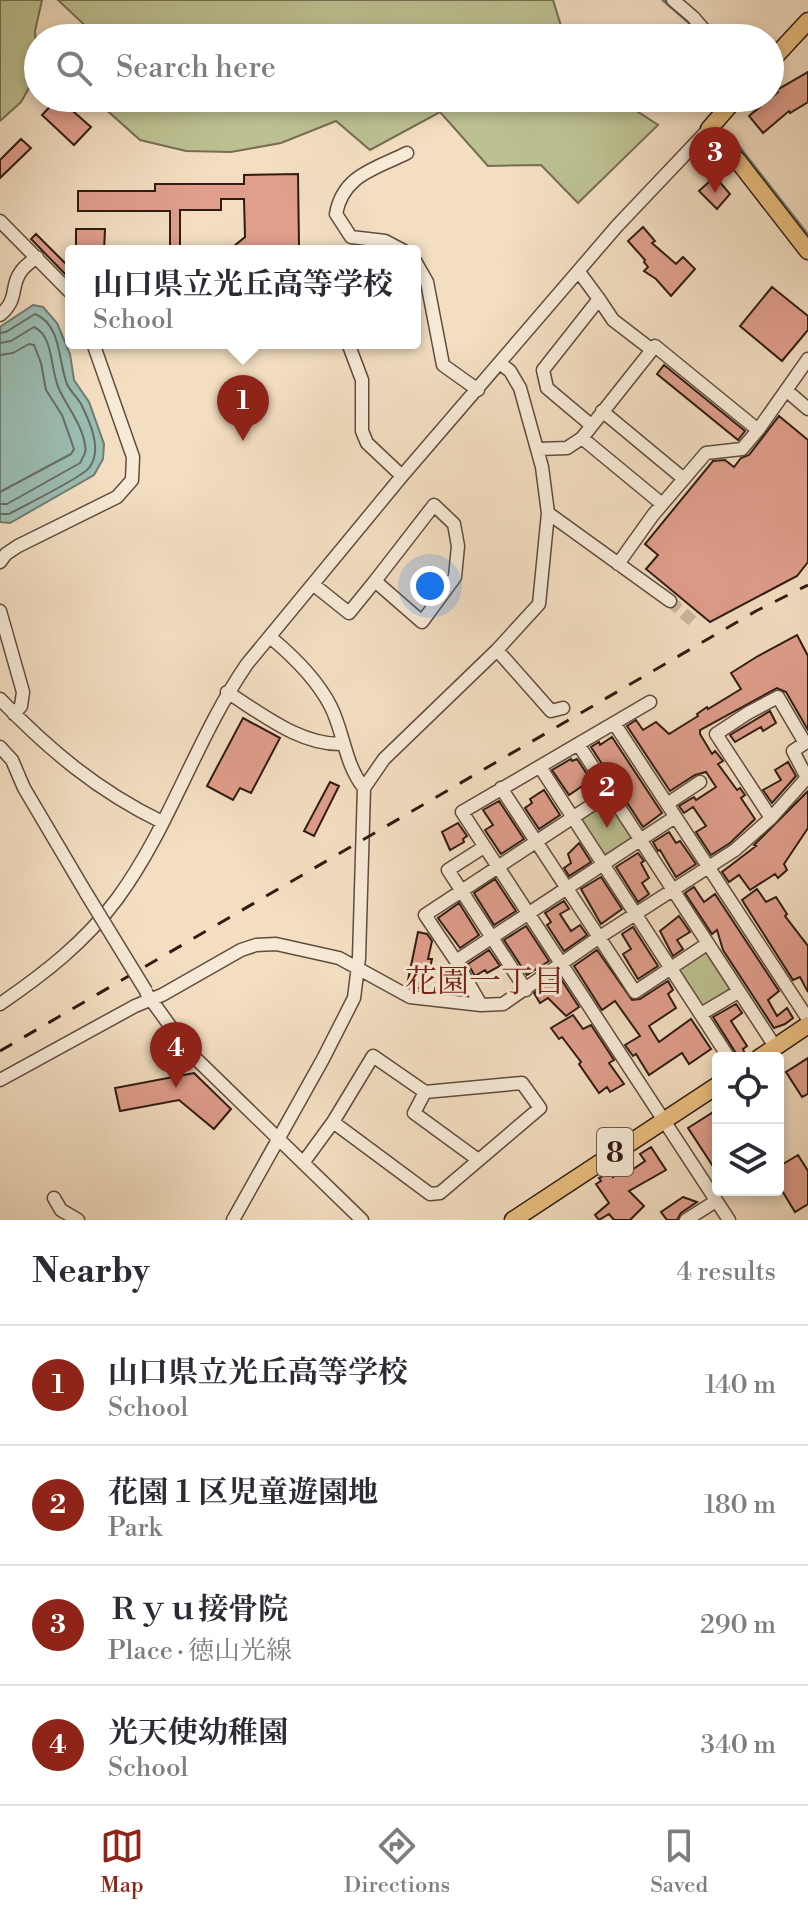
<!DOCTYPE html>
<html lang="en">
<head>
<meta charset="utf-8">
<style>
  body { margin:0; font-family:"Libre Bodoni","Noto Serif JP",serif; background:#f7f7f7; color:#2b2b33 }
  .controls { position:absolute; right:24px; bottom:24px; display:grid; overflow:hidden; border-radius:8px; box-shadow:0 4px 12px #0003 }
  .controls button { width:72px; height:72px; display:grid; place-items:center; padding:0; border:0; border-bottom:2px solid #e1e1e2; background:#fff; color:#2b2b33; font:40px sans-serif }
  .you { position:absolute; left:430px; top:586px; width:28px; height:28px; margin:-20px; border:6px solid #fff; border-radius:50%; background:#1a73e8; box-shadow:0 0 0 12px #1a73e833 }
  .badge { display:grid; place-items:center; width:52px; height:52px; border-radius:50%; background:#8f2418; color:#fff; font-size:26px; font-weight:700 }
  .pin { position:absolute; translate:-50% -66px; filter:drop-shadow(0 2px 4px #0008) }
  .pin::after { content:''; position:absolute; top:42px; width:28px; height:24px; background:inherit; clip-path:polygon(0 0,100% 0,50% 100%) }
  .popup { position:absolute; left:65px; top:245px; width:356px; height:104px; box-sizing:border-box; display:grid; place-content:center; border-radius:8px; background:#fff; filter:drop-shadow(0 2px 6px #0005); font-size:26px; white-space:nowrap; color:#7c7c81 }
  .popup b { font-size:30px; color:#2b2b33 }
  .popup::after { content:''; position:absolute; left:50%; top:100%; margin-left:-16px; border:16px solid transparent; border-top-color:#fff }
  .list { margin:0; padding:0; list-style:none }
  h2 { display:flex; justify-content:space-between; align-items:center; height:104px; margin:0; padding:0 32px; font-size:34px }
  h2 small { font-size:26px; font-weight:400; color:#7c7c81 }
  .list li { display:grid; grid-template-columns:52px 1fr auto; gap:24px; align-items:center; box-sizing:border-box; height:120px; padding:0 32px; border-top:2px solid #e1e1e2 }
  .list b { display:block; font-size:30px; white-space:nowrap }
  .list p { margin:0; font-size:26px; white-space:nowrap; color:#7c7c81 }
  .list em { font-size:26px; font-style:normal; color:#7c7c81 }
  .icon { flex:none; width:44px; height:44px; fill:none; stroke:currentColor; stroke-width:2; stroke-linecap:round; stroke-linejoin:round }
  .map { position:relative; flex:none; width:808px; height:1220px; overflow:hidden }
  .search { position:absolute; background:#fff; box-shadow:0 4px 12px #0003; left:24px; right:24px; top:24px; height:88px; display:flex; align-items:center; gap:20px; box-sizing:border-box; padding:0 28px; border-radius:44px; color:#7c7c81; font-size:30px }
  .sheet { height:584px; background:#fff }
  nav { display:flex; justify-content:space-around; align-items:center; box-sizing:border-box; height:112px; border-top:2px solid #e1e1e2; background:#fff; font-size:22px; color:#7c7c81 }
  nav a { display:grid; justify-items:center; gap:4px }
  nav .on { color:#8f2418 }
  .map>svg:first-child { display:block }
</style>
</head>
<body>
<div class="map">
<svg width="808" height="1220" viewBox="0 0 808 1220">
  <rect width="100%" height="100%" fill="#f3dec1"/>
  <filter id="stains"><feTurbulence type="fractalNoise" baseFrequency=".0025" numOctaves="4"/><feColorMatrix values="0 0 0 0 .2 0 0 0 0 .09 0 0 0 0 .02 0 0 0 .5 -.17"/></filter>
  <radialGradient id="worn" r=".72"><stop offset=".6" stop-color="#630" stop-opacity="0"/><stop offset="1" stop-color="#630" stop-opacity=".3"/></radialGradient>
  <!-- green -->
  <path fill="#bdc192" stroke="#766e52" stroke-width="2" d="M0,0H42L35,31L38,72L21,102L0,121Z
    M58,0H553L562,29L543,38H91L92,32Z
    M97,98H617L658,125L578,203L541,165L488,166L440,112L370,150L336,121L281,143L231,152L186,151L140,140L101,105Z
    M608,797L635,839L604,857L578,817Z
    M705,949L733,991L704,1010L676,967Z"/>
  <!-- water -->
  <path fill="#9bbcb1" stroke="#707c72" stroke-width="2" d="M33,305L43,307L57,323L70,354L74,380L89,402L104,444L103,459L94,475L10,523L0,522V327Z"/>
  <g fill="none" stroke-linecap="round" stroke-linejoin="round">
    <!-- shore -->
    <path stroke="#666c62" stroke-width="2" d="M0,333L6,332L35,314C62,325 58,362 67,384C70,391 77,397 81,404C90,422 103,450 89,468C81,478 25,505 9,514H0
      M0,343L11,341L34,327C54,336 50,370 59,389C67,407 82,424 85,445C87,452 83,457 80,463L7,504H0
      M0,355L13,353L29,344L34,345L41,363L46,390L62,415L74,449L71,454L0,492"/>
    <!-- stream -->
    <path stroke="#707c72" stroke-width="3" d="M663,0L693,26
      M733,139L808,235"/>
  </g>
  <!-- building -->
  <path fill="#e09e8c" stroke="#301c13" stroke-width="2" d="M808,72V102L790,113L789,111L763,133L749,116L778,92L777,90Z
    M58,98L91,127L74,145L42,115Z
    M21,139L31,148L0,178V160Z
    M298,174L299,246L277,247L272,251H228L245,237L244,199H221V210H180V251H170V211H78V191H155V184H244V175Z
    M711,180H718L730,194L717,209L699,191Z
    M643,227L655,241L652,243L676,264L683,257L695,269L671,296L656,279L644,271L648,267L644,262L645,260L628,241Z
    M76,229H105L104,251H76Z
    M36,234L71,269V280L31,239Z
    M772,287L808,316V330L782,361L740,326Z
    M664,365L745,431L738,440L657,374Z
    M779,416L808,440V562L797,576L710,622L646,569L658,555L645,544L713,461L725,460L734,467L741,458L749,455Z
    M797,635L808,656V730L786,692L777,688L700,730V734L712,754L715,751L723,761L718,764L737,790L740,788L745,795L741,798L755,819L730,843L711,855L696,832L706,826L693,807L684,813L679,806L694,797L696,800L716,787L706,772L695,775L670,791L627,726L636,720L643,730L656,722L669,734L698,716L697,714L707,707L708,709L741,689L731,673L758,656Z
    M770,711L776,723L763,731L761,727L735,742L730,735Z
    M243,718L280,738L251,793L240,788L233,800L207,786Z
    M612,737L662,813L643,827L591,747L599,742L600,745Z
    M571,759L572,761L577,759L591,780L569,795L552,770Z
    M788,762L796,776L772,803L763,790L781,780L775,770Z
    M330,782L339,786L314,836L304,831Z
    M544,790L560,815L539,829L525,808L532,803L530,799Z
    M808,791V828L784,864L787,870L778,878L775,874L750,890L739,875L729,882L722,872L756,846L754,845Z
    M499,801L524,839L501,854L485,830L493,825L483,810Z
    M458,823L467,836L463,839L464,842L450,850L442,832Z
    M669,832L676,843L680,841L696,864L676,877L660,850L658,851L653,842Z
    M579,843L591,862L569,876L564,868L571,863L568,854Z
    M638,853L644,861L641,863L649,878L642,883L649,894L638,902L616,867Z
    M601,877L622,909L601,924L581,889Z
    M495,879L516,911L494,925L474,893Z
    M694,887L704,902L715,894L779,991L768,1000L777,1016L787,1008L793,1018L785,1024L774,1028L723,950L717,930L712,934L685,893Z
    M757,889L766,902L776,897L787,914L785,916L808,946V992L800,977L793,980L742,900Z
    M564,901L569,909L560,914L571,931L580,925L587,935L564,951L547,925L551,922L545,913Z
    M459,903L479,935L460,948L438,918Z
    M679,916L690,932L677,940L683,949L673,956L660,931Z
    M526,926L549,961L527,975L504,940Z
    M633,927L658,966L638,979L623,954L631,949L622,934Z
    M418,932L427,934L432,941L428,959H432L425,990L407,985Z
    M489,950L500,966L487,973L485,970L475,976L468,964Z
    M597,950L632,1000L640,999L668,981L673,990L668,994L676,1008L649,1026L659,1042L691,1019L711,1049L689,1064L682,1053L649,1075L636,1054L633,1056L625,1045L640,1036L615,1001L602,1010L574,966Z
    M559,976L579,1007L566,1016L548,998L540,1003L534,993Z
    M736,1004L742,1013L731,1021L747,1046L743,1049L745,1054L739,1058L713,1017Z
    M573,1015L583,1029L591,1025L614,1060L609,1063L624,1084L610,1092L607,1087L599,1093L579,1064L581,1062L562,1037L559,1039L551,1028Z
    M808,1058V1094L802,1097L786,1072Z
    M194,1073L231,1109L214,1129L179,1100L120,1111L115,1088Z
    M718,1109V1174L688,1128Z
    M651,1147L666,1170L629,1191L644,1206L630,1220H614L609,1214L599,1220L595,1215L609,1203L596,1184L601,1181L599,1178L611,1172L613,1177L625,1167L629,1172L645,1161L640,1154Z
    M798,1155L808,1171V1204L795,1212L778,1184V1167Z
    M683,1197L697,1202L681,1213L677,1220H667L661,1212Z"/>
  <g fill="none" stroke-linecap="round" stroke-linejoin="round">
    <!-- minor-tunnel -->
    <path stroke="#ccb79e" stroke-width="12" stroke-dasharray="12 6" stroke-linecap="butt" d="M670,601L696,624"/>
    <defs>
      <path id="minor" d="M673,0L693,17L711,38
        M0,221L71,293
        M404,251L385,241L351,237L336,214C343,175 375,169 407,153
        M415,261L427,282L443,365L478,390
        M582,276L599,299
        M0,315C20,298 9,286 22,270C26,265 32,261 37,257
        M348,343L362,380V431L367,443L402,476
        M786,390L808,409
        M602,411L684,479
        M591,425L547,388L543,370L599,299L613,320L652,350
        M582,438L662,504
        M539,449L567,448L582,438L655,346L758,430L808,359
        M434,505L454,524L458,546L455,577L422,622L375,581Z
        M548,513L670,601
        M0,562L6,554L18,546L117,497L132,480L133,457L93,343
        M618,564L653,515L706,453L742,449L758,430
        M314,585L349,613L375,581
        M0,611L23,692L21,706L14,714
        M270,637C293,656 318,681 331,707C344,733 345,765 364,788
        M497,650L551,711L563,708
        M227,692C262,714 301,746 344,744
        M0,699C49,750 98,791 162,822
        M650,702L462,812L729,1220
        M614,723L808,1019
        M578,744L776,1048
        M0,747L12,760L24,788L86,893
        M540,767L729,1058
        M501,788L635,992L707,944
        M667,804L700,782
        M484,847L448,870L526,990
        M456,961L675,817
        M147,994L188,1051L362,1220
        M0,1004C44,974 85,942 117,899C170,827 196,738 247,664L402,476L617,226L709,129
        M481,1005L456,961L425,915L610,793
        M701,1014L738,992
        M0,1080L135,1006L162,995L241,950L256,945L276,944L339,958L410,997L481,1005L503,1004L598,938L735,850L771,818L804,781L806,776L793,751L805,743L778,697L748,713L716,734L771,818
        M425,1092L414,1113L477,1159
        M303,1163L333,1122L373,1056L425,1092L522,1083L540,1108L440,1193L430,1194L333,1122
        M54,1198L61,1210L78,1220
        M233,1220L323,1059L354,998L359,958L364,788L384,759L497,650L539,604L548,513L542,467L520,388L510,371L501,364
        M686,1220L716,1201"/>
      <path id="major" d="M770,62L808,21
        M736,98L709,129L738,161L808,251
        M759,1058L808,1025
        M513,1220L718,1085"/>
    </defs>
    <!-- minor casing -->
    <use href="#minor" stroke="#614c3e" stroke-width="15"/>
    <!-- major casing -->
    <use href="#major" stroke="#301c13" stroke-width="19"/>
    <!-- minor -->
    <use href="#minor" stroke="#f7ead7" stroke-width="12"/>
    <!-- major -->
    <use href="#major" stroke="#eabf80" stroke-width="16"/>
    <!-- rail -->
    <path stroke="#301c13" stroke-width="3" stroke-dasharray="14 14" stroke-linecap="butt" d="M0,1051L756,611L808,585"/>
    <defs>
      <path id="minor-bridge" d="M86,893L146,991"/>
    </defs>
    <!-- minor-bridge casing -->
    <use href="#minor-bridge" stroke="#614c3e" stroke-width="15" stroke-linecap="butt"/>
    <!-- minor-bridge -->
    <use href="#minor-bridge" stroke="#f7ead7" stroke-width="12"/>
  </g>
  <g text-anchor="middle" stroke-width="6" stroke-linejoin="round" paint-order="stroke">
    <!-- shield labels -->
    <rect fill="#f7ead7" stroke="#6c5a4e" stroke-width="2" x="597" y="1128" width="36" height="48" rx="6"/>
    <g font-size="28" font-weight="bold" fill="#301c13">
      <text x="615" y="1162">8</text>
    </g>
    <!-- neighbourhood labels -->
    <g font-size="32" fill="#7a1f14" stroke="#f7ead7">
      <text x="485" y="992">花園一丁目</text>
    </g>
  </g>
  <rect width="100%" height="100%" filter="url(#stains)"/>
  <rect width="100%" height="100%" fill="url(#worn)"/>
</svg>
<div class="controls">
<button><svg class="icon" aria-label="locate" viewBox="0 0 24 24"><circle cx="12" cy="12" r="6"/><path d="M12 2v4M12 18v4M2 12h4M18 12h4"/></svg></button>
<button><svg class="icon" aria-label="layers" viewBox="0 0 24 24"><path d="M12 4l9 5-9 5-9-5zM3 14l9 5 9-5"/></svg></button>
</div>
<div class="you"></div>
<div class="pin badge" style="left:243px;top:441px">1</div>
<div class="popup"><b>山口県立光丘高等学校</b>School</div>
<div class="pin badge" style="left:607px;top:828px">2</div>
<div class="pin badge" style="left:715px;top:193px">3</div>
<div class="pin badge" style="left:176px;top:1088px">4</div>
<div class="search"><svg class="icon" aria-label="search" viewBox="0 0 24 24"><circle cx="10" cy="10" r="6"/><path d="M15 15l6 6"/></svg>Search here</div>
</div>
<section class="sheet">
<h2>Nearby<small>4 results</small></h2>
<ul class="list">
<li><span class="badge">1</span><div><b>山口県立光丘高等学校</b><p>School</p></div><em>140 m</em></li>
<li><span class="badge">2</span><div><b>花園１区児童遊園地</b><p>Park</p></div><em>180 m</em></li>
<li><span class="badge">3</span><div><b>Ｒｙｕ接骨院</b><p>Place · 徳山光線</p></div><em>290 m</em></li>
<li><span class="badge">4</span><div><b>光天使幼稚園</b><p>School</p></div><em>340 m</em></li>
</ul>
</section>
<nav>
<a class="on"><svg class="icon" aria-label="map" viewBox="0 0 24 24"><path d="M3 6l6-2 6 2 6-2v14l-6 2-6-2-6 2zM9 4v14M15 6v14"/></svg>Map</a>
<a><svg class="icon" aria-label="directions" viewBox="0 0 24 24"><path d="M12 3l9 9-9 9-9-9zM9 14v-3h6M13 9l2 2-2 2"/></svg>Directions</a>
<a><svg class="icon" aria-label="saved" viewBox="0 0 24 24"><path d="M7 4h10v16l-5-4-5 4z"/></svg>Saved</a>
</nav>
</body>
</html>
